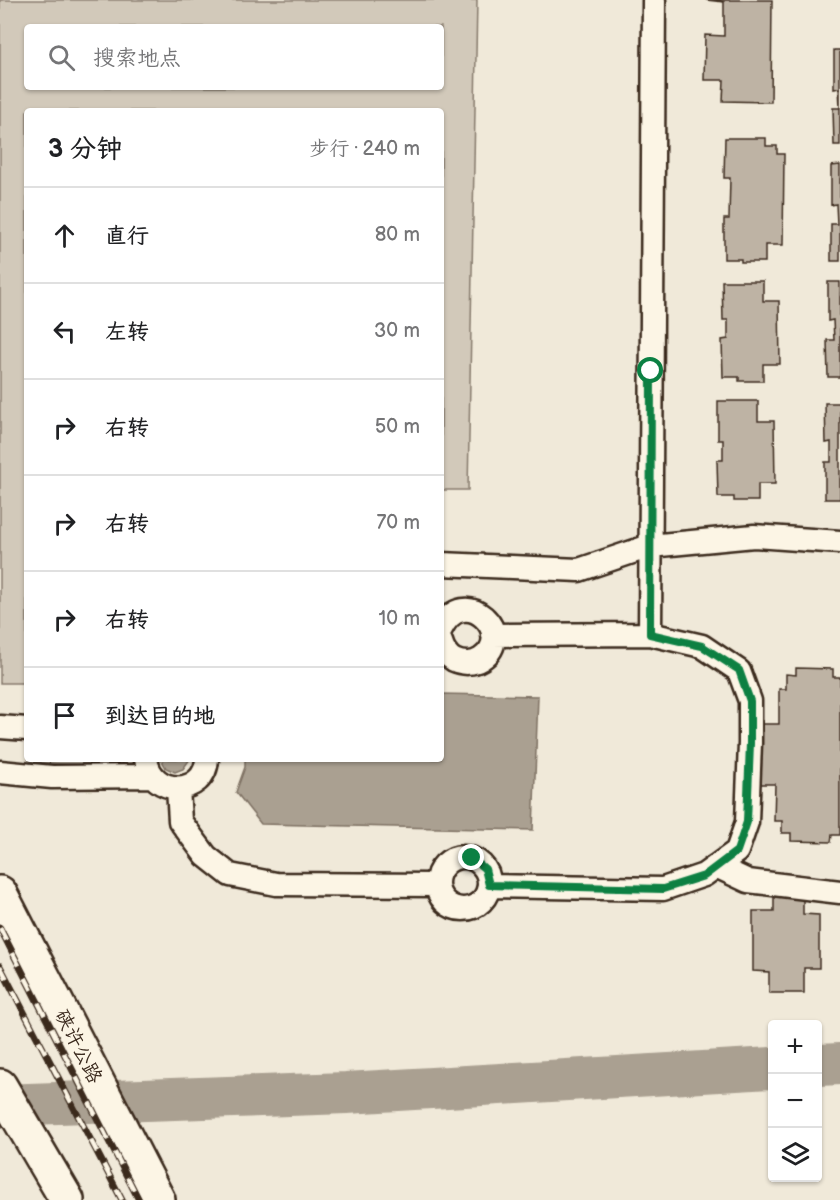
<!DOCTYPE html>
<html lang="zh">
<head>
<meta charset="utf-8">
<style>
  body { margin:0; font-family:"Balsamiq Sans","LXGW WenKai TC",sans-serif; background:#f2f2f2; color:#202124 }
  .controls { position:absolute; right:18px; bottom:18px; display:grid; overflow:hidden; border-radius:6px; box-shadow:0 2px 4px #0004 }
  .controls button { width:54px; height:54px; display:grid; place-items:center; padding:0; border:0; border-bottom:2px solid #e0e0e0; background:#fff; color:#202124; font:30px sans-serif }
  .stop { position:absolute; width:18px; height:18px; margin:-14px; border:4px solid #0b8043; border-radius:50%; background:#fff }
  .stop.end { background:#0b8043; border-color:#fff; box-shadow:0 2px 6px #0008 }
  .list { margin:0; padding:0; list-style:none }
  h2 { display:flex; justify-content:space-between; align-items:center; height:78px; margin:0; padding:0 24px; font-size:26px }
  h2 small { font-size:20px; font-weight:400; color:#757577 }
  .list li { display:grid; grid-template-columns:39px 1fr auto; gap:18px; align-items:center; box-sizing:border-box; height:96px; padding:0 24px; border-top:2px solid #e0e0e0 }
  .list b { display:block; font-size:22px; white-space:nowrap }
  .list em { font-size:20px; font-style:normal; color:#757577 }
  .icon { flex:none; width:33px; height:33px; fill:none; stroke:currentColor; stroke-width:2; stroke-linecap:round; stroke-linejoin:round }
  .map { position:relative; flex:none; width:840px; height:1200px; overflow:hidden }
  .search { position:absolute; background:#fff; box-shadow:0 2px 4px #0004; left:24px; top:24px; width:420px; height:66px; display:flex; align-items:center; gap:15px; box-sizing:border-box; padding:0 21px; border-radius:6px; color:#757577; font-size:22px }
  .panel { position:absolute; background:#fff; box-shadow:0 2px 4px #0004; left:24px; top:108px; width:420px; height:654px; border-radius:6px }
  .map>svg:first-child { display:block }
</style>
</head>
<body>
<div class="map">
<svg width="840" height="1200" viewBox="0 0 840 1200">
  <rect width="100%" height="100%" fill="#f0e9d9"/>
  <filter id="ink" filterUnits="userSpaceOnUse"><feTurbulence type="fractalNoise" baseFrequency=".0167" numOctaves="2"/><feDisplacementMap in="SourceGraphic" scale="12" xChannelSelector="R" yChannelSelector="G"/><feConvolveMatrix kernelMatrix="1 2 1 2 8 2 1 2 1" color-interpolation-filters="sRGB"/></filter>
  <g filter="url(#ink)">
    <!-- green -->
    <path fill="#d2c9ba" stroke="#867a6c" stroke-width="1.5" fill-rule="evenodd" d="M0,0H477L468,490H441V111H27V683H0ZM27,27H441V87H27Z
      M28,759H134L131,764L126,765L121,762L120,765L115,766L42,763L37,759L32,761Z"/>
    <!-- water -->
    <path fill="#aaa091" stroke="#7e7163" stroke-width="1.5" d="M441,694L538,696L533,830L261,824L236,792L245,767V759H441Z
      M161,759H190L183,769L175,772L166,768Z"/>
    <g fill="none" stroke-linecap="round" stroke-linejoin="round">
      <!-- river -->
      <path stroke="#aaa091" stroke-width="42" d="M818,1065L840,1064
        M0,1105L346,1093L772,1068"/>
    </g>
    <!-- building -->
    <path fill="#beb3a4" stroke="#3b2a1e" stroke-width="1.5" d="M706,0H772L771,102L723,101L724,80H704L705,35L724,36V2Z
      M834,50H840V145H834L833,108H840L839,88L834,89Z
      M725,138H766V146H777V154H784L783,245H765V262H741V259H724V219H729L730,178H724Z
      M840,165V261H831V224H837L836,204L831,205V166Z
      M722,281H763V301H779L780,364H763V381H739V377H723L722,340L728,339V320H723Z
      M828,282H840V377H828L827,340H834L833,320L828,321Z
      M718,401H758V421H774L775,484H758V501H734V497H718L717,460H723V440H718Z
      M825,403H840V499H825V462H831V442L826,443Z
      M796,668L833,669V677H840V835H832L831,842L791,841V833H782V821H774L775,784H761L762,724H779V689H786V674L796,675Z
      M774,894H803V914L819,915V968H804V993H769V972L753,971V911H774Z"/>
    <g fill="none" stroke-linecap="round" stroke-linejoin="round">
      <defs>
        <path id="minor" d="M441,564L579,570L650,546L754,536L840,542
          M441,629C464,581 518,635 481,659C473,664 463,664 454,660C447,656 443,649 441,642
          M650,634L654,0
          M0,727L27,729
          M146,759C151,797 205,797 207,759
          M0,772L52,777L152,776
          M178,788L180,821L206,856L230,875L276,884L437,885
          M437 883a26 26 0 1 1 52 0a26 26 0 1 1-52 0Z
          M716,866L748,881L840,892
          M489,886L663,889L704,875L737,851L747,822L750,743V701L739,671L702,646L650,634L493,635"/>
        <path id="highway" d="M0,893L158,1200
          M0,1086L67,1200"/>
      </defs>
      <!-- minor casing -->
      <use href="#minor" stroke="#3b2a1e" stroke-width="27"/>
      <!-- highway casing -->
      <use href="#highway" stroke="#3b2a1e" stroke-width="38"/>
      <!-- minor -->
      <use href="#minor" stroke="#fcf5e5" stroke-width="22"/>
      <!-- highway -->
      <use href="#highway" stroke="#fcf5e5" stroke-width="33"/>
      <defs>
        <path id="rail" d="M0,928L139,1200
          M0,966L122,1200"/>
      </defs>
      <!-- rail casing -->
      <use href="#rail" stroke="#3b2a1e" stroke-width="7"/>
      <!-- rail -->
      <use href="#rail" stroke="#fcf5e5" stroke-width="4.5" stroke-dasharray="14" stroke-linecap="butt"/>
    </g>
  </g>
  <g fill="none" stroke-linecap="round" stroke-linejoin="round" filter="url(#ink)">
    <!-- route -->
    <path stroke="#0b8043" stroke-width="8" d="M472,858L485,869L489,885L663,889L704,876L737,851L747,822L750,743V701L739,670L702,646L650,634L651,371"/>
  </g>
  <g text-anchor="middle" stroke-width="4.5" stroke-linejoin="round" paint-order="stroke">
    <!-- street labels -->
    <g font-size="20" fill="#3b2a1e" stroke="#fcf5e5">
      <text transform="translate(79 1046) rotate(63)" y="7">硖许公路</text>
    </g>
  </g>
</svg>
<div class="controls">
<button>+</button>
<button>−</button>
<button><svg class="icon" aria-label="layers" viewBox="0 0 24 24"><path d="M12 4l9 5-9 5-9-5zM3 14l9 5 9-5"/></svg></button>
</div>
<div class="stop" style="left:651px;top:371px"></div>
<div class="stop end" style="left:472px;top:858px"></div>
<div class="search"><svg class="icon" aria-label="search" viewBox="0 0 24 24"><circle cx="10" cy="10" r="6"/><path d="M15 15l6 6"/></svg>搜索地点</div>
<section class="panel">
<h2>3 分钟<small>步行 · 240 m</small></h2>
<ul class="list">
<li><svg class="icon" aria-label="ahead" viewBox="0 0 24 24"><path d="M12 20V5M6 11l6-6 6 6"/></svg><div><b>直行</b></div><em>80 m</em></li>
<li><svg class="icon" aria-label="left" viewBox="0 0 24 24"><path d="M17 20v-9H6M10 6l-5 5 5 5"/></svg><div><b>左转</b></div><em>30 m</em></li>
<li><svg class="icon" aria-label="right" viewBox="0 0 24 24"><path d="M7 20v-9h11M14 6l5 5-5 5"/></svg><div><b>右转</b></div><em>50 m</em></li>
<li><svg class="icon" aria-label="right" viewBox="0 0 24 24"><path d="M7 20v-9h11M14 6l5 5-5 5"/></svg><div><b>右转</b></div><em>70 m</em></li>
<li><svg class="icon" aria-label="right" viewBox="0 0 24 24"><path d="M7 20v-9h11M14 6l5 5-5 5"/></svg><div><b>右转</b></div><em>10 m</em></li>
<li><svg class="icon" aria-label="arrive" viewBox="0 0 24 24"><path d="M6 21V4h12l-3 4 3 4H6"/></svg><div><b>到达目的地</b></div></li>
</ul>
</section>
</div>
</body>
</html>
